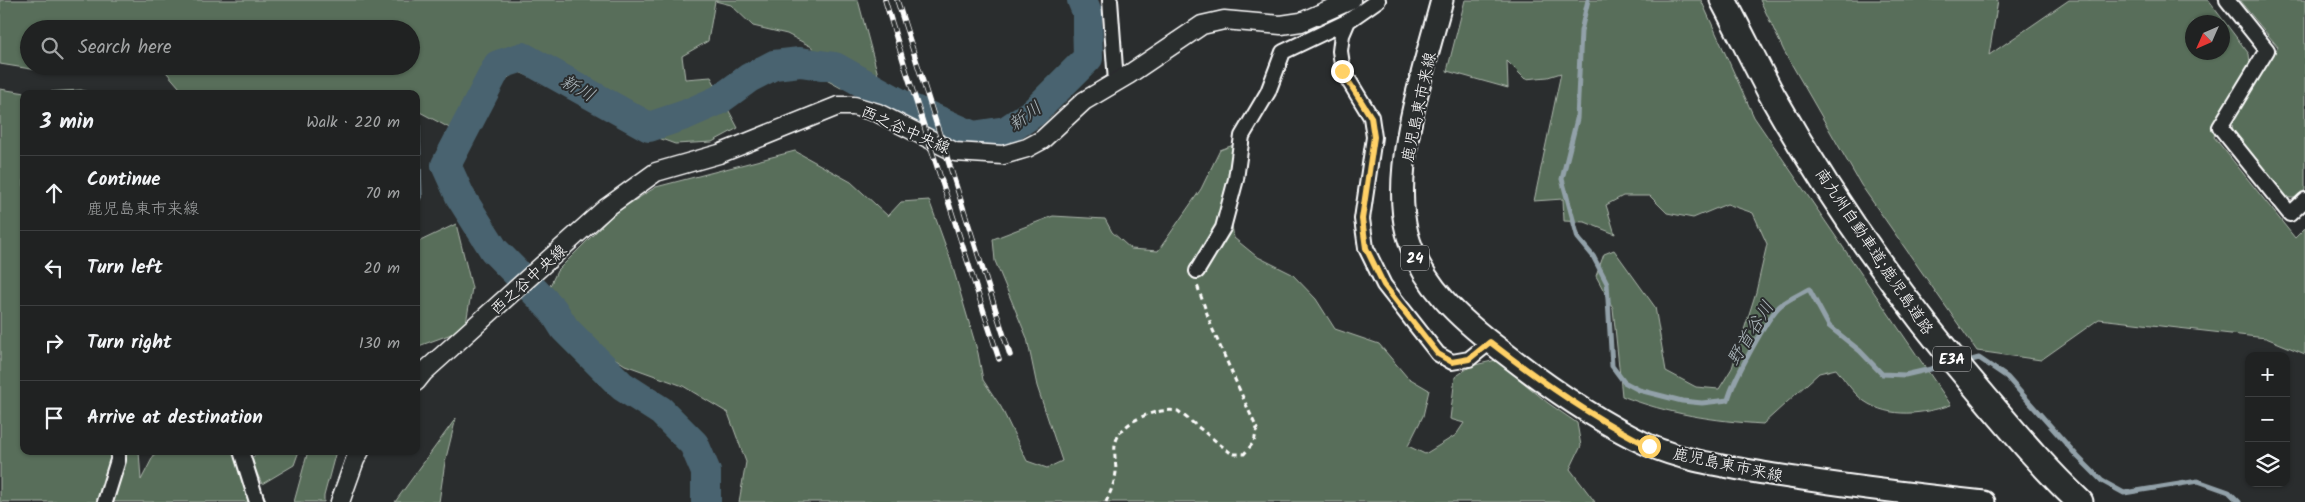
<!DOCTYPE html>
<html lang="en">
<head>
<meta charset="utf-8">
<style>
  body { margin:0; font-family:Kalam,"Klee One",sans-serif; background:#2d2f2f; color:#f1f3f6 }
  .controls { position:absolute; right:15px; bottom:15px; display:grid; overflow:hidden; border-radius:10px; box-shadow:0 1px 4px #0004 }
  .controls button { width:45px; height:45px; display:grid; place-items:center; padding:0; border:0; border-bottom:1px solid #3d3f40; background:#202222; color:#f1f3f6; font:25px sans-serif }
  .compass { position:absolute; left:2185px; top:15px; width:45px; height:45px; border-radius:50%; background:#202222; box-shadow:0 1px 4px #0004; rotate:225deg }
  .stop { position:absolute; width:15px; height:15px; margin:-11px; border:4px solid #ffd166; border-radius:50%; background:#fff }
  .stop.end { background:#ffd166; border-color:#fff; box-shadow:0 1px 5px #0008 }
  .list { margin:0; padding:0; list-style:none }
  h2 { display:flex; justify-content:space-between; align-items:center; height:65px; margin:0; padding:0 20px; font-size:21px }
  h2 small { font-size:16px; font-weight:400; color:#a2a4a5 }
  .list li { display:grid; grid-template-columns:32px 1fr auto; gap:15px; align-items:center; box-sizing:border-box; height:75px; padding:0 20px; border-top:1px solid #3d3f40 }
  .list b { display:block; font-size:19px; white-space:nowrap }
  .list p { margin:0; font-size:16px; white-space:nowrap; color:#a2a4a5 }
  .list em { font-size:16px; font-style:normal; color:#a2a4a5 }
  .icon { flex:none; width:28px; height:28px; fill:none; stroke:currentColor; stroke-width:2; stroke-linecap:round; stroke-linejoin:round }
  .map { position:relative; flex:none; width:2305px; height:502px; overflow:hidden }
  .search { position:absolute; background:#202222; box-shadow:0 1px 4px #0004; left:20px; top:20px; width:400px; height:55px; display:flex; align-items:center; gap:12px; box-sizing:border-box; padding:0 18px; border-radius:28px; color:#a2a4a5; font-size:19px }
  .panel { position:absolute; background:#202222; box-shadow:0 1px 4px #0004; left:20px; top:90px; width:400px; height:365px; border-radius:10px }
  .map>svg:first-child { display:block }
</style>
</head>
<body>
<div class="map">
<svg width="2305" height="502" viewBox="0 0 2305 502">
  <rect width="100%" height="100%" fill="#2a2d2e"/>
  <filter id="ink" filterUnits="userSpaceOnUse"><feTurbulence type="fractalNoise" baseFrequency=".02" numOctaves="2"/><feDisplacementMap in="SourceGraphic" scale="10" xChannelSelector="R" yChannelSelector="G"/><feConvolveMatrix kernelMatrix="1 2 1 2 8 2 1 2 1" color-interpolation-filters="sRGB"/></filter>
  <g filter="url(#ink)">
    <!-- green -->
    <path fill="#596e5a" stroke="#acb6ac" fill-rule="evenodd" d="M0,0H858L878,75L841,88L819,76L812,47L787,34L753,26L731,5L715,1L708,41L682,56L685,79L711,77L738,128L712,142L675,144L615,122L551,86L517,71L484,96L486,117L470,139L416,110V94H185L161,66H411V29H29V66H52L37,70L0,64Z
      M1465,0H1701L1754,117L1951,405C1923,414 1890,419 1864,401C1853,393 1844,379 1836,369L1819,373L1763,424C1714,421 1668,414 1622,396L1613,308L1596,276L1604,254L1614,250L1655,307L1666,371L1696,387L1719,389L1732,368L1756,292L1767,244L1753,213L1727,204L1693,218L1667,213L1650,196H1623L1606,205L1615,234L1585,222L1564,221L1563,199L1534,201L1561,73L1548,77L1525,79L1507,61L1508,88L1447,71Z
      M1760,0H1998L1989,55L2069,0H2208L2249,54L2251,71L2219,117L2214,137L2295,238L2305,228V354L2266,338L2099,319L2041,360L1977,351L1861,185L1784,51ZM2192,22H2222V52H2192Z
      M2239,0H2305V190L2296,198H2287L2233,133L2232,122L2278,47Z
      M0,89L26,93L81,90L97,94H24V451H139L141,480L156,451H232L236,459L253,472L267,502H0Z
      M1236,144L1228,200L1234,238L1256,256L1292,274L1316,299L1335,329L1379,344L1407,377L1429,390L1423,416L1408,446L1425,454L1456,435L1464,423L1450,419L1455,377L1471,366L1496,360L1548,403L1577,423L1581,446L1570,469L1595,502H739L746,462L728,413L683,386L625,365L588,341L561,310L548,290L557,271L615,213L656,187L795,151L851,182L888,216L901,202L929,200L950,258L978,353L983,380L1001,407L1027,461L1047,468L1062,461L1037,386L1027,338L995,261L993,239L1053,216L1105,219L1112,232L1131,249L1158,251L1201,189L1220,150Z
      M456,224L472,288L465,329L416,347V243Z
      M456,418L445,462L439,502H395Z
      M264,451H299L294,465L262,484L250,458Z
      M308,451H336L324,496V502H294Z"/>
    <!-- water -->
    <path fill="#4a636f" stroke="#92a1a9" d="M420,124L422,196L416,208V125Z"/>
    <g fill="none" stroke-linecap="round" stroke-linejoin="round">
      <!-- stream -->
      <path stroke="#92a1a9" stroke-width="5" d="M1588,0L1581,31L1577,119L1562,179L1578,238L1593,256L1607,283L1612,366L1624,382L1639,390L1682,401L1702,403L1728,400C1732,383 1768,315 1781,305C1789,299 1800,294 1809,289L1829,326L1860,351L1882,374L1905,375L1948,365
        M1964,362L1979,358L2007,377L2078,457L2102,481L2124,493L2198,481L2229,492L2239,502"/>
      <!-- river -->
      <path stroke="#4a636f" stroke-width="30" d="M706,502V472L694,444L661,411L622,386L565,329L553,310L494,250L460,196L446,165L498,65L523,57L649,127L685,115L719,100L749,78L774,65L800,62L835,67L903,105L973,136L1006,131L1034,112L1088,58L1087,12L1082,0"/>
      <defs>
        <path id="minor" d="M1110,0L1116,82
          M1378,0L1348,21L1342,35L1340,51L1343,71L1371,117L1374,137L1362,219L1366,248L1384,285L1438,354L1452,362L1469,359L1490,342
          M2227,0L2267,50L2220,127L2290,214L2305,200
          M1197,271L1223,228L1236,179L1242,136L1268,92L1283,52L1348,21
          M241,451L257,502
          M105,502L118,460V451"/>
        <path id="tertiary" d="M416,382L424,372L606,208L656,172L719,154L838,106H854L878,113L955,152L1003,155L1027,148L1042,140L1084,101L1128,75L1202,25L1224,20L1281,25L1301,22L1351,0
          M340,502L355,460L360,451"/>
        <path id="primary" d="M1442,0C1425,66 1390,166 1407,233C1420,284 1461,320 1502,351C1547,386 1596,421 1648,445C1684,461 1724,466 1763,473C1836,485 1910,494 1984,502"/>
        <path id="motorway" d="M1723,0C1740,32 1756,65 1773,97C1834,205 1910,311 1991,405C2019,438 2048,472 2080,502"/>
      </defs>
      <!-- minor casing -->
      <use href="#minor" stroke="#fff" stroke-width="18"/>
      <!-- tertiary casing -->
      <use href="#tertiary" stroke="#fff" stroke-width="21"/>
      <!-- primary casing -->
      <use href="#primary" stroke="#fff" stroke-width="25"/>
      <!-- motorway casing -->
      <use href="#motorway" stroke="#fff" stroke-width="29"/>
      <!-- path -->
      <path stroke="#fff" stroke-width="3" stroke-dasharray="5 4" stroke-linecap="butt" d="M1106,502C1110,493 1115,482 1116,472C1116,464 1114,454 1115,445C1119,421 1157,407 1178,411L1232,454H1244L1254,442L1257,429L1212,328L1197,285"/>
      <!-- minor -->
      <use href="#minor" stroke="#2a2d2e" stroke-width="14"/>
      <!-- tertiary -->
      <use href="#tertiary" stroke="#2a2d2e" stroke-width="18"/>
      <!-- primary -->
      <use href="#primary" stroke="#2a2d2e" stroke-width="21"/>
      <!-- motorway -->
      <use href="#motorway" stroke="#2a2d2e" stroke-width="25"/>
      <defs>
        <path id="rail" d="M885,0L906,70L999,359
          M897,0L1010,355"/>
      </defs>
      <!-- rail casing -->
      <use href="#rail" stroke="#fff" stroke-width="5.5"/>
      <!-- rail -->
      <use href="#rail" stroke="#2a2d2e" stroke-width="4" stroke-dasharray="11" stroke-linecap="butt"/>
    </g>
  </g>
  <g fill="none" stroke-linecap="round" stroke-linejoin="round" filter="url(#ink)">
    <!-- route -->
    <path stroke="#ffd166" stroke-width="6" d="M1342,71L1371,117L1374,137L1362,219L1366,248L1384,285L1438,354L1452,362L1469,359L1490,342C1540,381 1592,418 1649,446"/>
  </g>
  <g text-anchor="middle" stroke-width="4" stroke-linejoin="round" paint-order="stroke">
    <!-- shield labels -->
    <g fill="#2a2d2e" stroke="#bfc0c0" stroke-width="1">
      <rect x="1401" y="245.5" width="28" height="25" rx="4"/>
      <rect x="1933" y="346.5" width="38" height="25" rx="4"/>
    </g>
    <g font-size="15" font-weight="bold" fill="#fff">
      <text x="1415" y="263">24</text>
      <text x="1952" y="364">E3A</text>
    </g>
    <!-- street labels -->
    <g font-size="16" fill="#fff" stroke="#2a2d2e">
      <text transform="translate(1418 107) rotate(-78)" y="6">鹿児島東市来線</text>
      <text transform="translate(906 129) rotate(24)" y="6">西之谷中央線</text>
      <text transform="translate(1875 251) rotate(56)" y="6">南九州自動車道;鹿児島道路</text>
      <text transform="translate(528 279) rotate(-42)" y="6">西之谷中央線</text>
      <text transform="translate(1728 464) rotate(12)" y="6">鹿児島東市来線</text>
    </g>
    <!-- water labels -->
    <g font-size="18" font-style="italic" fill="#aeb9be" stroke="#2a2d2e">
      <text transform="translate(578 88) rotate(29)" y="6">新川</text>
      <text transform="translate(1025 116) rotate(-36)" y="6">新川</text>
      <text transform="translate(1750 333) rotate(-58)" y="6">野首谷川</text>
    </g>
  </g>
</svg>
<div class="controls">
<button>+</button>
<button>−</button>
<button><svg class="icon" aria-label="layers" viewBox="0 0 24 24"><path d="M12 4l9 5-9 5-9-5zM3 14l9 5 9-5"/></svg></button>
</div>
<svg class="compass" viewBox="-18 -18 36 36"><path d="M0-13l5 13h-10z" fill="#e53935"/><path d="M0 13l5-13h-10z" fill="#a2a4a5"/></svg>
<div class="stop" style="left:1649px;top:446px"></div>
<div class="stop end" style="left:1342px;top:71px"></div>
<div class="search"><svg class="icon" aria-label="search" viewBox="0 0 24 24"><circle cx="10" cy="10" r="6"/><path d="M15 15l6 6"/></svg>Search here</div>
<section class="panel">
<h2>3 min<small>Walk · 220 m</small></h2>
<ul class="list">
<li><svg class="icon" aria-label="ahead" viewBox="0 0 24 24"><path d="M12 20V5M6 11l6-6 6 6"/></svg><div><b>Continue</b><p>鹿児島東市来線</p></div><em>70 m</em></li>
<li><svg class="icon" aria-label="left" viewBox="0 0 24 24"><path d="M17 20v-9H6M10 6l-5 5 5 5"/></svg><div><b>Turn left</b></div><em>20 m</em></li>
<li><svg class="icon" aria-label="right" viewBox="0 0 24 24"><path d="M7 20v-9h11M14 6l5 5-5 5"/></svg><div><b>Turn right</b></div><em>130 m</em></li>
<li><svg class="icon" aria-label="arrive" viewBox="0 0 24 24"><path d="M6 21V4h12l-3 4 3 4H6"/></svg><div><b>Arrive at destination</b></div></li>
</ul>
</section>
</div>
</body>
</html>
